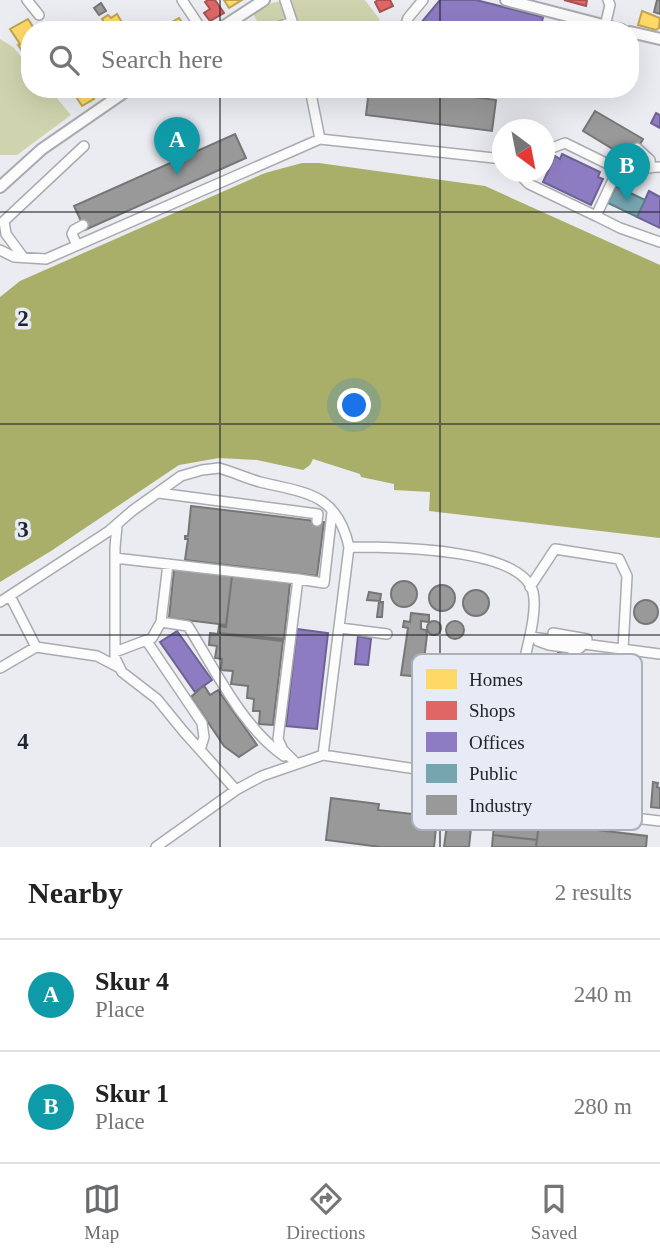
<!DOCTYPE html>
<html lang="en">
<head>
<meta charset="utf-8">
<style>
  body { margin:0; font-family:"Times New Roman",serif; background:#f6f6f6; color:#222 }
  .compass { position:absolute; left:492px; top:119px; width:63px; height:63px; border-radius:50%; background:#fff; box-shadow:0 7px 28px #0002; rotate:148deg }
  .you { position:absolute; left:355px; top:406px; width:24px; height:24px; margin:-18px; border:5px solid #fff; border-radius:50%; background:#1a73e8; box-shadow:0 0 0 10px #1a73e833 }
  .badge { display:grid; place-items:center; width:46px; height:46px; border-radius:50%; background:#696b6f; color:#fff; font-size:23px; font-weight:700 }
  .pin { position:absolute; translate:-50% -58px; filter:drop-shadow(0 2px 4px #0008) }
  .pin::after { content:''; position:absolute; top:37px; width:24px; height:21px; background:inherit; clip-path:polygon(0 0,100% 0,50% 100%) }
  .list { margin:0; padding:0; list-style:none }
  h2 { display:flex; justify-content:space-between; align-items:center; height:91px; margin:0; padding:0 28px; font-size:30px }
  h2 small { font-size:23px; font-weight:400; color:#767676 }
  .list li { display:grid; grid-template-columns:46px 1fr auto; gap:21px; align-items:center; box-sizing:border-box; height:112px; padding:0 28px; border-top:2px solid #e0e0e0 }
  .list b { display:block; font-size:26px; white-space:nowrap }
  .list p { margin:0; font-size:23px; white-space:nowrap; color:#767676 }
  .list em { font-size:23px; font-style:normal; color:#767676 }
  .icon { flex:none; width:38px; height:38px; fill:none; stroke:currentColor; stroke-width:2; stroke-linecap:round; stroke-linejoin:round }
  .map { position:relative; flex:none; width:660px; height:847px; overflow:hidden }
  .search { position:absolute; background:#fff; box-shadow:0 7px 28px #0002; left:21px; right:21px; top:21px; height:77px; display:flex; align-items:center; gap:18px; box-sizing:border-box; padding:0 24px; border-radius:28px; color:#767676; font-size:26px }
  .sheet { height:315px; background:#fff }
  nav { display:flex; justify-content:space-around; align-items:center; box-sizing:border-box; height:98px; border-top:2px solid #e0e0e0; background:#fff; font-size:19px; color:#767676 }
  nav a { display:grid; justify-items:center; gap:4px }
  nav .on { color:#696b6f }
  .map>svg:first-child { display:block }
</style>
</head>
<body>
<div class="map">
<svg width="660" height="847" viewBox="0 0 660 847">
  <rect width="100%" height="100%" fill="#eaecf2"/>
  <!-- green -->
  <path fill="#d0d4ae" d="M285,0H365L380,20L367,26L354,23L334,30H299L295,16L262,29L253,14L272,3Z
    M0,39L13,47L30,67V89H49L71,115L17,155H0Z"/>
  <!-- water -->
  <path fill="#a9af69" d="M302,163H319L485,186L660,265V538L429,511L430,492L394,490V484L361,477L360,474L313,459L310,465L303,470L257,460L219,458L179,465L51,551L0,582V297L20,281L265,173Z"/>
  <!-- homes -->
  <path fill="#ffd966" stroke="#bda353" stroke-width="2" d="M224,0H242L229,8Z
    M642,11L660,18L659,28L656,30L638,25Z
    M117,14L123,24L117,30H110L102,19L108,15L111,18Z
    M179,18L187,30H161L163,27Z
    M28,19L35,30H30V52L25,55L18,45L20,44L10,29Z
    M71,89H87L94,99L82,106Z"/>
  <!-- shops -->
  <path fill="#e06666" stroke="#a75253" stroke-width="2" d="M208,0H215L224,13L210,21L204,13L210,9L205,2Z
    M378,0H390L393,6L380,12L375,2Z
    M564,0H587L586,6Z"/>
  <!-- offices -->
  <path fill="#8e7cc3" stroke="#6e6294" stroke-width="2" d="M440,0H476L543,17L540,30H514V28L504,25L500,26L499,30H488V27L484,26V30H415Z
    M656,113L660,115V128L651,123Z
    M562,154L600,172L598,177L603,179L591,205L543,182L555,156L560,159Z
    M649,191L660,197V228L637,217Z
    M297,629L328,633L317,729L286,726Z
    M177,631L212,680L195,692L160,642Z
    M358,636L371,639L368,665L355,664Z
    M558,653H564L563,664L557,663Z"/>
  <!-- public -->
  <path fill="#76a5af" stroke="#5d7f86" stroke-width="2" d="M616,186L645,200L637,217L608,203Z"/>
  <!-- industry -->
  <path fill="#999" stroke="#767677" stroke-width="2" d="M657,0H660V14L654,12Z
    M101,3L106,11L99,15L94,8Z
    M369,89H416L496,100L492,131L366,115Z
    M595,111L643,139L631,160L583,131Z
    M235,134L246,158L85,230L74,206Z
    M191,506L324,522L317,576L185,560L188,539H185V536H188Z
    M174,569L232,576L226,625L169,618Z
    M232,576L290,583L284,639L218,633L219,626L226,627Z
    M391 594a13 13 0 1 1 26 0a13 13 0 1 1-26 0Z
    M429 598a13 13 0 1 1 26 0a13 13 0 1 1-26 0Z
    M463 603a13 13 0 1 1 26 0a13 13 0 1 1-26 0Z
    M369,592L381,594L380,601L367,600Z
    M634 612a12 12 0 1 1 24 0a12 12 0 1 1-24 0Z
    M379,602H383L382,617H377Z
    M411,613L429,615V622L421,621V629L426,630L427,635L422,677L401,675L408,628L403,627L404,621L410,622Z
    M427 628a7 7 0 1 1 14 0a7 7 0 1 1-14 0Z
    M446 630a9 9 0 1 1 18 0a9 9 0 1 1-18 0Z
    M210,633L283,641L273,725L259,724L260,711H253L254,699L247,698L248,686L231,684L233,671L221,670L222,659L215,658L217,646L209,645Z
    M202,687H205L210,695L218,690L257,745L239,757L224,746L191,697Z
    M653,782L658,783L657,787L660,788V808L651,807Z
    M331,798L379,804L378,810L437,817L434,847H381L326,840Z
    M495,817L539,822L537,840L493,835Z
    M539,823L647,836L646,847H536Z
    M447,825L471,828L469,847H444Z
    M493,835L537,840L536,847H492Z"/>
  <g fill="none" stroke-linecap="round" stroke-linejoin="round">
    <defs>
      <path id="minor" d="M27,0L39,15
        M182,0L202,30
        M285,0L295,30
        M605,26L610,5L608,0
        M269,30L292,22
        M404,30L408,18L423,0
        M310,89L320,139
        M637,148L650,160L651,168
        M544,151L565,143L618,169L660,167
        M618,169L596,216L620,228L660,242
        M521,172L522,177L529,184L596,216
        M77,245L72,234L74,230L83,225
        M0,250L14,257L46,259L320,139L503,159
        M23,257L6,234L4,221L84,146
        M159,493L318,514L317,521
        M117,526L115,547V658L122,672L157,699L184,732L236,790
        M115,558L298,579
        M530,587L555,549L619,559L627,576L623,649
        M10,596L36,647
        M0,602L109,531L132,511L181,476L202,470L219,468C233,472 246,478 260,482C306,493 337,493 349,547L323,755
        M161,622L188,626C214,668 243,728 284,756
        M340,628L387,634
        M553,633L587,639
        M531,637L660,654
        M146,640L202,723L204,737L200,750
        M538,641L549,645L572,648
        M115,652L152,638L161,622L168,564
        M0,668L36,647L97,656L118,667
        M559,681C569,669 566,656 581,647
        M323,755L469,777C487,778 504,773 512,756C516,727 518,699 522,671C526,650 538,613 533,592C521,547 388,547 349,547
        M297,764L283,750L278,739L298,579L324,583L332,512
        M498,772L502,779L518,784
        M442,795L660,821
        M156,847L236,790L262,776L323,755"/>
      <path id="major" d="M506,0L622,30
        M218,30L264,0
        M630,32L660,39
        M0,187L42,149L129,89"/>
    </defs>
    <!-- minor casing -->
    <use href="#minor" stroke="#a9abaf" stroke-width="12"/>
    <!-- major casing -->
    <use href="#major" stroke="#a9abaf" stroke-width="14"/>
    <!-- minor -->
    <use href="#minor" stroke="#fcfcfd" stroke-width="9"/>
    <!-- major -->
    <use href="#major" stroke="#fcfcfd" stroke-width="10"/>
  </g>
  <!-- grid -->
  <path fill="none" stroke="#232528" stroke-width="2" stroke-opacity="0.55" d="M220,0V30M440,0V30M220,89V847M440,89V847M0,212H660M0,424H660M0,635H660"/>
  <!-- legend -->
  <rect x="412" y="654" width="230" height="176" rx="10" fill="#e6ebf6" stroke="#acb0b8" stroke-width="2"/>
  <rect x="426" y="669" width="31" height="20" fill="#ffd966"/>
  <rect x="426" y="701" width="31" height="19" fill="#e06666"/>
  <rect x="426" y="732" width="31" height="20" fill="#8e7cc3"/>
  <rect x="426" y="764" width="31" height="19" fill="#76a5af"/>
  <rect x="426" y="795" width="31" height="20" fill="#999"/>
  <g font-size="19" fill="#232528">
    <text x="469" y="686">Homes</text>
    <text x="469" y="717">Shops</text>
    <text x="469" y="749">Offices</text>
    <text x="469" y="780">Public</text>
    <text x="469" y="812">Industry</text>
  </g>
  <g font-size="23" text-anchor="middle" font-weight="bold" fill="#232528" stroke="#e6ebf6" stroke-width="7" stroke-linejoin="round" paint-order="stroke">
    <text x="23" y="326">2</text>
    <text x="23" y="537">3</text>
    <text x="23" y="749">4</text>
  </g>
</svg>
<svg class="compass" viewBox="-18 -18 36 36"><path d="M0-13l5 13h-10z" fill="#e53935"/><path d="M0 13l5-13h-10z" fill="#767676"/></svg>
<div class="you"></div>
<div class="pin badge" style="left:177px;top:175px;background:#0f9aa8">A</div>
<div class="pin badge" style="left:627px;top:201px;background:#0f9aa8">B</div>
<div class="search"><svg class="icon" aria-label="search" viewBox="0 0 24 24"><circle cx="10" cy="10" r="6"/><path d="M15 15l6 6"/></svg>Search here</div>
</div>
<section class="sheet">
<h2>Nearby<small>2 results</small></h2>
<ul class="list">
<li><span class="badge" style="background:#0f9aa8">A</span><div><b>Skur 4</b><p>Place</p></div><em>240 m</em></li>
<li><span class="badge" style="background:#0f9aa8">B</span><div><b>Skur 1</b><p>Place</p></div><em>280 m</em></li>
</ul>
</section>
<nav>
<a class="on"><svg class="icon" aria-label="map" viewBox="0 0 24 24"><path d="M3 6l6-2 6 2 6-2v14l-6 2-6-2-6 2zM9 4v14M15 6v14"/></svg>Map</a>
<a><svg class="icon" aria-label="directions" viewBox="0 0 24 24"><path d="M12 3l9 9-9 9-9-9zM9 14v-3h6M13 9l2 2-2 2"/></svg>Directions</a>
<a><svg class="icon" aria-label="saved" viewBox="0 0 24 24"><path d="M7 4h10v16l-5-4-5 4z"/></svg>Saved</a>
</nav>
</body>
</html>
